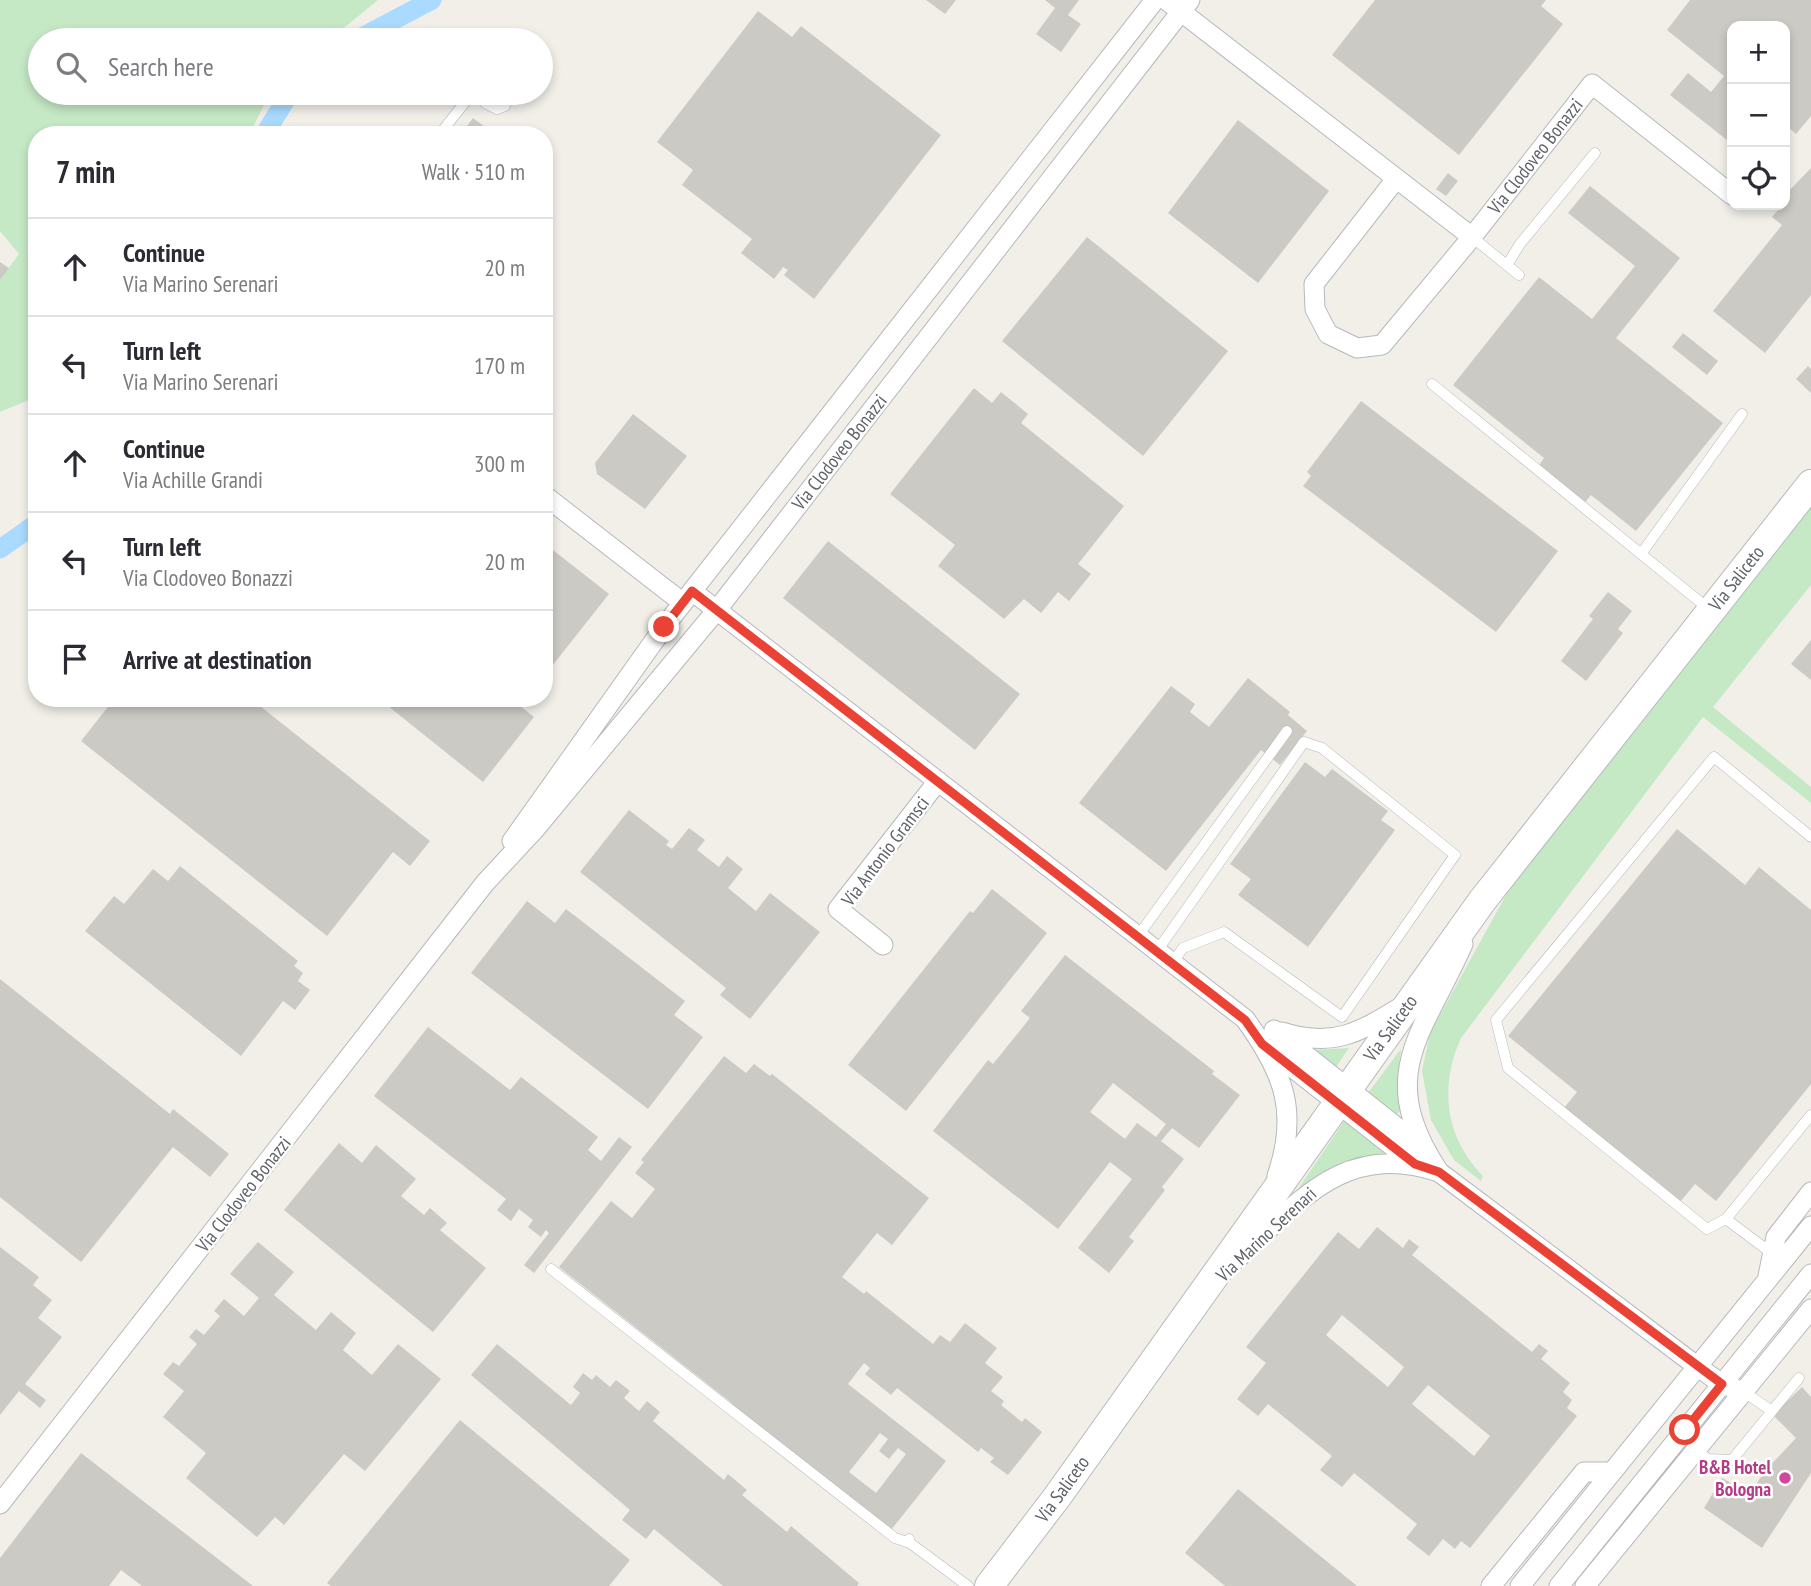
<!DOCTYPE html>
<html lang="en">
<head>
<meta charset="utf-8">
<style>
  body { margin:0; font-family:"PT Sans Narrow",sans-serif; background:#f2f2f3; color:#2b2b33 }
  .controls { position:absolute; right:21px; top:21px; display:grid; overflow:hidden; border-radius:14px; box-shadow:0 4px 10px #0003 }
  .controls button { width:63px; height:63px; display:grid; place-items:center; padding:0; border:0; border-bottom:2px solid #e1e1e2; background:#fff; color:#2b2b33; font:35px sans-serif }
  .stop { position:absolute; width:21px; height:21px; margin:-16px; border:5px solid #ea4335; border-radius:50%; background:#fff }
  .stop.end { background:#ea4335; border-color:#fff; box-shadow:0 2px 7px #0008 }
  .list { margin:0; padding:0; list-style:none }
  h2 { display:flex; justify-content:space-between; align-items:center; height:91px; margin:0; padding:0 28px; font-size:30px }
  h2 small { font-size:23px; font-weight:400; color:#7c7c81 }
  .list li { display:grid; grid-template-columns:46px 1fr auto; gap:21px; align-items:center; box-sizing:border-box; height:98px; padding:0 28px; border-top:2px solid #e1e1e2 }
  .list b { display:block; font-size:26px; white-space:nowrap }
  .list p { margin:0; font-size:23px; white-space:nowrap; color:#7c7c81 }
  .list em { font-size:23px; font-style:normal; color:#7c7c81 }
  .icon { flex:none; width:38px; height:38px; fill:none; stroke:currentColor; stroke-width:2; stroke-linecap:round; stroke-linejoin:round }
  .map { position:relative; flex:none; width:1811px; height:1586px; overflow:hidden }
  .search { position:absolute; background:#fff; box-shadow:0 4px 10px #0003; left:28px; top:28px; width:525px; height:77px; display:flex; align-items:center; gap:18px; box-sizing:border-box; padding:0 24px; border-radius:38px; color:#7c7c81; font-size:26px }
  .panel { position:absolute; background:#fff; box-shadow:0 4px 10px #0003; left:28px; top:126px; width:525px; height:581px; border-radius:28px }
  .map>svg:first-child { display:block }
</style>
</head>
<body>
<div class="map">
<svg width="1811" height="1586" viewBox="0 0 1811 1586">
  <rect width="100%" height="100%" fill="#f1efe8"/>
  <!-- green -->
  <path fill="#c5e8c5" d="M0,0H378L329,40H40V93H270L249,135H37V405L31,399L0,412V280L19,254L0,231Z
    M1811,502V585L1713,707L1811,787V803L1703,717L1461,1038C1439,1087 1445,1137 1483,1176L1481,1181L1454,1160L1431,1120L1422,1071L1430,1033L1511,886Z
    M1349,1048L1336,1067L1313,1050Z
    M1401,1049L1399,1066L1403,1110L1395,1115L1368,1093Z
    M1345,1120L1392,1156C1348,1158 1329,1164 1296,1192Z"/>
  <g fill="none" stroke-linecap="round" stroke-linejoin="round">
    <!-- canal -->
    <path stroke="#aadaff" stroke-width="19" d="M356,40L432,0
      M264,135L290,93
      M0,549L37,523"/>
  </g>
  <!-- building -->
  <path fill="#cccac5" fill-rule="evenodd" d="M926,0H956L945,14Z
    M1045,0H1079L1068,15L1081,24L1061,52L1036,34L1055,8Z
    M1375,0H1546L1541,6L1563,24L1459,155L1332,55Z
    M1690,0H1811V116L1796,134L1785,124V26H1732V144L1670,95L1688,73L1711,92L1724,76L1667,30Z
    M758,11L792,37L801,26L941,135L814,299L784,275L788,270L783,267L774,279L741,253L752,239L682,185L693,170L657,142Z
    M473,118L496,135H460Z
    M1238,120L1329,191L1258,283L1168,213Z
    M1811,168V295L1765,353L1713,311L1782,225L1772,217L1778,210L1774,208L1785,205V195Z
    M1448,173L1458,181L1446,196L1436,189Z
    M1590,186L1680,258L1616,338L1723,423L1636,531L1591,495L1583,505L1537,468L1544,458L1453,385L1539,277L1592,319L1635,266L1568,213Z
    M1087,237L1228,351L1143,456L1002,341Z
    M0,262L9,268L0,280Z
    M1683,333L1718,361L1707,375L1672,347Z
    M1808,366L1811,369V393L1796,379Z
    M974,388L992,403L1001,392L1028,414L1021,423L1124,506L1078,564L1091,574L1069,601L1058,592L1041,613L1024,599L1004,619L938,566L955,545L890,494Z
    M1361,401L1558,551L1496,632L1303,486L1311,476L1307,472Z
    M633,414L687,456L645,509L597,474L595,463Z
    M828,541L1020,694L975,750L783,598Z
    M544,543L609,594L552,666L544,660Z
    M1608,592L1632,611L1618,629L1623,633L1586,681L1561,661L1593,619L1589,616Z
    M1811,640V680L1791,664Z
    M1248,678L1290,712L1288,715L1307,731L1280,765L1261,750L1166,871L1079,803L1171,686L1195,704L1190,712L1209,727Z
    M115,698H250L430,841L410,866L393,852L327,936L81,741Z
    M378,698H510L534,717L483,782Z
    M1305,762L1325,777L1332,769L1388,811L1381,820L1395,830L1308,947L1238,895L1251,879L1230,864Z
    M629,810L669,841L666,845L672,849L689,828L705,840L697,850L719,867L727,856L743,869L728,888L756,911L770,893L820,932L750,1019L720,995L726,988L580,872Z
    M1677,829L1745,885L1759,867L1811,910V1084L1716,1201L1695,1184L1680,1202L1564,1108L1577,1092L1508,1036Z
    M180,866L298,961L294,966L303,973L298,981L310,990L295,1010L283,1001L241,1056L85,931L114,896L124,904L153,869L168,881Z
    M992,889L1047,933L906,1111L848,1065L970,911L973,913Z
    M527,901L555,923L566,909L685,1001L674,1015L703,1037L648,1109L471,973Z
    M1065,955L1214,1071L1212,1074L1240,1095L1199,1148L1172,1128L1161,1141L1184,1159L1162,1187L1165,1190L1129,1237L1134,1241L1109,1273L1078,1248L1132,1179L1110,1162L1058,1229L933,1131L988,1060L993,1064L1030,1018L1021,1011ZM1113,1083L1166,1124L1156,1137L1137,1123L1125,1139L1090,1112Z
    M0,979L170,1114L173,1109L229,1154L210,1177L173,1147L81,1262L0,1197Z
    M428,1027L510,1090L521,1077L598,1137L588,1150L601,1161L619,1137L632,1147L534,1273L524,1265L549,1233L546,1230L541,1237L528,1227L533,1220L519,1209L511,1221L497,1210L506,1199L374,1096Z
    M724,1056L746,1073L754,1064L770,1076L772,1074L929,1198L892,1245L877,1233L842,1277L864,1294L866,1291L933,1344L940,1335L950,1342L965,1323L997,1348L985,1363L1003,1377L991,1391L1004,1401L1001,1405L1022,1422L1025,1418L1042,1432L1008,1475L990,1462L994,1458L981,1448L978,1452L897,1388L891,1395L865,1374L870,1368L864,1363L848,1384L946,1461L891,1530L742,1412L738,1416L728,1408L732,1403L559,1267L611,1201L632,1218L655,1189L635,1173L644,1162L641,1160ZM880,1433L888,1439L879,1451L889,1459L898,1448L906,1454L876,1493L849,1472Z
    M339,1143L362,1163L376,1145L416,1179L401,1196L424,1215L430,1208L447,1223L440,1230L486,1268L433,1332L284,1210Z
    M1377,1227L1403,1248L1409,1239L1419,1247L1412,1255L1532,1352L1539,1344L1548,1351L1541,1359L1570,1383L1563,1392L1572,1400L1567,1408L1577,1416L1470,1548L1461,1541L1455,1549L1443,1539L1429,1556L1406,1538L1417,1524L1354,1473L1342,1487L1320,1470L1332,1456L1268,1404L1258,1416L1237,1399L1266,1363L1246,1347L1338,1232L1359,1249ZM1342,1315L1404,1367L1388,1387L1326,1335ZM1428,1385L1490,1436L1474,1456L1412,1404Z
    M258,1242L294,1272L274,1295L316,1330L331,1312L356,1333L343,1350L372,1375L398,1344L441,1379L365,1471L344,1454L284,1525L275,1517L257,1537L186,1478L206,1453L163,1417L184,1391L163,1374L173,1362L179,1366L197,1344L189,1337L196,1329L204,1335L220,1316L214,1311L224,1299L244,1316L259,1298L230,1274Z
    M0,1247L39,1277L33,1285L52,1300L38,1318L62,1337L25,1384L46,1400L40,1408L19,1391L0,1415Z
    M497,1344L571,1405L580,1393L573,1387L583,1373L592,1380L596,1375L610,1387L616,1380L630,1391L624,1398L639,1411L647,1401L660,1412L653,1421L724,1480L728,1474L747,1490L742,1495L787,1532L791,1526L859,1583L857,1586H723L654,1529L646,1539L622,1520L630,1510L471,1375Z
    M1802,1387L1811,1397V1473L1762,1548L1704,1508L1722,1478L1750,1494L1764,1472L1796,1438L1773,1415Z
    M460,1420L630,1560L609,1586H331L327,1583Z
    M81,1453L253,1586H142L121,1570L109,1586H0V1558Z
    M1238,1489L1357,1586H1225L1185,1553Z"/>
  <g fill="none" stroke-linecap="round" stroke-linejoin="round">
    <defs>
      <path id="service" d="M483,93L485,103L497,109L505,106L510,93
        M439,135L470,96L477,93
        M1472,237L1519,275
        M1507,265L1520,244L1595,153
        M1432,384L1710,610
        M1641,554L1742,414
        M1138,936L1287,731
        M1157,951L1304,742L1322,748L1455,855L1342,1017L1224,932L1183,948L1172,963
        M1726,1219L1707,1229L1508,1068L1496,1020L1714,757L1811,837
        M1774,1255L1726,1219L1811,1115
        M551,1269L895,1538L910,1543
        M1744,1392L1772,1411
        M1696,1450L1708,1459L1732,1460L1799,1378
        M909,1539L910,1543L968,1586"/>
      <path id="minor" d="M1166,0L1472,237L1592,84L1732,195
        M1396,179L1314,284L1315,309L1328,334L1357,348L1382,345L1472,237
        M544,495L683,603
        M692,591L1245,1019C1284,1073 1299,1112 1277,1176
        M512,841L664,627L1155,0
        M883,945L838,909L938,781
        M1274,1030L1423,1148
        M1282,1032C1333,1048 1358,1033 1401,1007
        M1269,1049L1415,1164
        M1439,1172C1374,1074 1423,1035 1463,944
        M1237,1259C1300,1201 1344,1141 1439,1172L1698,1367L1722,1384L1744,1392
        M1768,1276L1776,1237L1811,1192
        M0,1504L485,883L536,828L716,611L1190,0
        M1491,1586L1584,1472H1612
        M1520,1586L1811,1226
        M1559,1586L1811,1274
        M1585,1586L1811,1309"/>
      <path id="secondary" d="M989,1586L1057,1497L1482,901L1811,484"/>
    </defs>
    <!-- service casing -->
    <use href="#service" stroke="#b5b8bc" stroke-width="11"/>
    <!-- minor casing -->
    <use href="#minor" stroke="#b5b8bc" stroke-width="21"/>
    <!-- secondary casing -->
    <use href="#secondary" stroke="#b6babf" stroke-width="30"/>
    <!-- service -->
    <use href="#service" stroke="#fff" stroke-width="10"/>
    <!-- minor -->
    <use href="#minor" stroke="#fff" stroke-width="19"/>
    <!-- secondary -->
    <use href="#secondary" stroke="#fff" stroke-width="28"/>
  </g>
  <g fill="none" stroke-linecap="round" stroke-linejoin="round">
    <!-- route -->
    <path stroke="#ea4335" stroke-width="9" d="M664,627L692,591L1245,1020L1262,1044L1415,1164L1439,1172L1722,1384L1685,1430"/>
  </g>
  <!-- markers -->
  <circle fill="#d1479c" stroke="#fff" stroke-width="2.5" cx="1785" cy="1478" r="7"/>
  <g text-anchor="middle" stroke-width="5" stroke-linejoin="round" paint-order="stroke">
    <!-- street labels -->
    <g font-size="19" fill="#5f6368" stroke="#fff">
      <text transform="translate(1535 156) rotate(-52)" y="7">Via Clodoveo Bonazzi</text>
      <text transform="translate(839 452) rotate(-52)" y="7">Via Clodoveo Bonazzi</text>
      <text transform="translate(1736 578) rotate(-52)" y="7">Via Saliceto</text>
      <text transform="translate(885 851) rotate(-53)" y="7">Via Antonio Gramsci</text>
      <text transform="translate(1390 1028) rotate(-54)" y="7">Via Saliceto</text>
      <text transform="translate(243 1194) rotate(-52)" y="7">Via Clodoveo Bonazzi</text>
      <text transform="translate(1266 1234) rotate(-43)" y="7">Via Marino Serenari</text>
      <text transform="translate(1062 1489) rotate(-54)" y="7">Via Saliceto</text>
    </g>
    <!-- hotel labels -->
    <g font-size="19" font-weight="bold" fill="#b23c85" stroke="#fff" text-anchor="end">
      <text x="1771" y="1474">B&amp;B Hotel<tspan x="1771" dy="22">Bologna</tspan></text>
    </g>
  </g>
</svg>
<div class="controls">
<button>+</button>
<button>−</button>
<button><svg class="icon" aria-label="locate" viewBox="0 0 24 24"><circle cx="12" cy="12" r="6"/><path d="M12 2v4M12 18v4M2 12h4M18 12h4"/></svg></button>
</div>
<div class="stop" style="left:1685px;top:1430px"></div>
<div class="stop end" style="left:664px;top:627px"></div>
<div class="search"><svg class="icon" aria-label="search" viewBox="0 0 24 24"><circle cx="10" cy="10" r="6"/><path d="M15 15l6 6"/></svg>Search here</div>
<section class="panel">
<h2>7 min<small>Walk · 510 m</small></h2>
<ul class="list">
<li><svg class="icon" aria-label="ahead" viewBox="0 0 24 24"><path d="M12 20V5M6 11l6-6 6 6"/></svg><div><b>Continue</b><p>Via Marino Serenari</p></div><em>20 m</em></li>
<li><svg class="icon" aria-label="left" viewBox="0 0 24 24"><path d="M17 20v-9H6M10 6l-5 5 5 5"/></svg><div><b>Turn left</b><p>Via Marino Serenari</p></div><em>170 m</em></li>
<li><svg class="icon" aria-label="ahead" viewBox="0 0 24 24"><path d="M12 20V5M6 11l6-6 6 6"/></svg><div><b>Continue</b><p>Via Achille Grandi</p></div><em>300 m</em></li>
<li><svg class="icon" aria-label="left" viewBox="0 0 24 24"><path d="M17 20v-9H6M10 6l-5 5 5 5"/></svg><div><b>Turn left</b><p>Via Clodoveo Bonazzi</p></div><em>20 m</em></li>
<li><svg class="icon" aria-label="arrive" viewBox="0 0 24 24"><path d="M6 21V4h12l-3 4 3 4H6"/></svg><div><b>Arrive at destination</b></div></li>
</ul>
</section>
</div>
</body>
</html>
